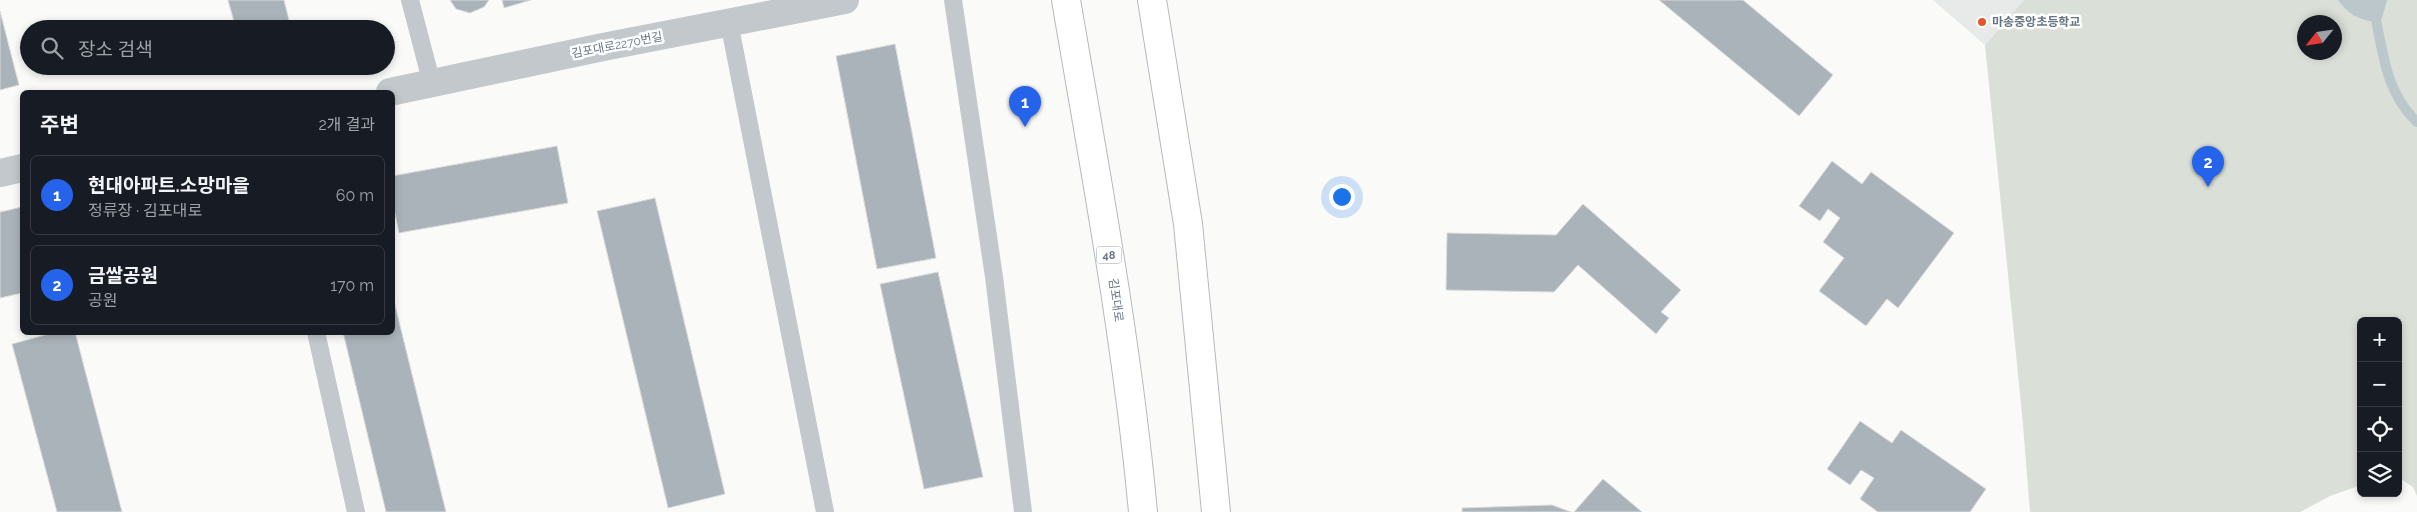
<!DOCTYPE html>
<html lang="ko">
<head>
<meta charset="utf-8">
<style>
  body { margin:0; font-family:Raleway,"Noto Sans KR",sans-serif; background:#242831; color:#f1f3f6 }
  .controls { position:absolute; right:15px; bottom:15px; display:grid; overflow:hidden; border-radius:8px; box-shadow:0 2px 8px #0003 }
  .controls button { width:45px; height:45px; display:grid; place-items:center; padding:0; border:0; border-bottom:1px solid #363941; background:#171b24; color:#f1f3f6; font:25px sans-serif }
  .compass { position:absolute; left:2297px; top:15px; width:45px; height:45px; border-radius:50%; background:#171b24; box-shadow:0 2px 8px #0003; rotate:240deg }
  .you { position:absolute; left:1341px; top:196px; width:18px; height:18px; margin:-12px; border:4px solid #fff; border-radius:50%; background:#1a73e8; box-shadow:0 0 0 8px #1a73e833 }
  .badge { display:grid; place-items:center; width:32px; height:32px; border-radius:50%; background:#2563eb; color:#fff; font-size:16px; font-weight:700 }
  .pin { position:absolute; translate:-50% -41px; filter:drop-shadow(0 1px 2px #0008) }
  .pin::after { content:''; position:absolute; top:26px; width:18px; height:15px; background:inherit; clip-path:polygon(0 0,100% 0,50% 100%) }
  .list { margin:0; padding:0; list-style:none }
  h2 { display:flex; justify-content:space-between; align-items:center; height:65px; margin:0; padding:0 20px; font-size:21px }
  h2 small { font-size:16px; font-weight:400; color:#9ea1a6 }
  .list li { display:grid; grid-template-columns:32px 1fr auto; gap:15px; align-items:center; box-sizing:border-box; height:80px; margin:0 10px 10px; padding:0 10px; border:1px solid #363941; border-radius:8px }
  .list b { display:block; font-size:19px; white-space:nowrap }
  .list p { margin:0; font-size:16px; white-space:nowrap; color:#9ea1a6 }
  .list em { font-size:16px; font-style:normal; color:#9ea1a6 }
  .icon { flex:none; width:28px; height:28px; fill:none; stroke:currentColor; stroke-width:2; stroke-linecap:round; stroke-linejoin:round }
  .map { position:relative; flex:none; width:2417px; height:512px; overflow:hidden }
  .search { position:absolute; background:#171b24; box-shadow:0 2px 8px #0003; left:20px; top:20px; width:375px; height:55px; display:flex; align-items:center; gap:12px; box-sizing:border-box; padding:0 18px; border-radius:28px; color:#9ea1a6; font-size:19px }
  .panel { position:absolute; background:#171b24; box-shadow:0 2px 8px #0003; left:20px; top:90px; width:375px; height:245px; border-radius:8px }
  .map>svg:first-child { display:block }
</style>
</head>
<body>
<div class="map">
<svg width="2417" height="512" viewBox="0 0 2417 512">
  <rect width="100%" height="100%" fill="#fafaf8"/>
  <!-- built -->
  <path fill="#e8e9e9" d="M1933,0H2024L1985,45Z"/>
  <!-- green -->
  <path fill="#dadfd7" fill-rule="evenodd" d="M2024,0H2417V496L2413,487L2398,477V321H2361V485L2330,496L2300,512H2030L2023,424L1985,45ZM2304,22H2334V52H2304Z"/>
  <!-- water -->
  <path fill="#bbc7cb" d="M2338,0H2387L2382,18L2375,22C2359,20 2347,13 2338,0Z"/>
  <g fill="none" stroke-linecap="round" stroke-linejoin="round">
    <!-- stream -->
    <path stroke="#bbc7cb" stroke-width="10" d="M2374,10C2383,51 2385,92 2417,122"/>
  </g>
  <!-- building -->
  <path fill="#aab3b9" stroke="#dcdcda" d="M228,0H284L289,20L259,29H236Z
    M450,0H489L484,7L470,13L456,9Z
    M502,0H531L504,8Z
    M1659,0H1743L1833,75L1799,116Z
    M0,11L19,85L0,90Z
    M895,44L936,258L877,269L836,56Z
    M557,146L568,203L399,233L392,199V176Z
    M1832,161L1862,184L1871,172L1954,233L1898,308L1887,299L1866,326L1819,291L1844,258L1823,242L1840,218L1828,209L1820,221L1799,206Z
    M655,198L725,494L668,508L597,211Z
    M1583,204L1681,290L1661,312L1669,318L1656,334L1578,265L1554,292L1446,290L1447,233L1556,235Z
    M22,207V293L0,298V212Z
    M938,272L983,477L924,489L880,284Z
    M392,293L446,512H386L343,332H392Z
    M56,332H75L122,512H57L12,344Z
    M1860,421L1892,443L1901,430L1986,489L1970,512H1878L1860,499L1874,478L1861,470L1850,485L1827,469Z
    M1603,479L1642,512H1574Z
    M1552,505L1571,512H1462V508Z"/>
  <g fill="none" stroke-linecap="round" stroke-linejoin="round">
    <defs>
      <path id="primary" d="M1066,0C1095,170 1127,340 1143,512
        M1152,0L1188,224L1216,512"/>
    </defs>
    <!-- primary casing -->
    <use href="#primary" stroke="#b5babe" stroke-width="30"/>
    <!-- service -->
    <path stroke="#c3c8cc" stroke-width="18" d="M410,0L432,84
      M953,0L994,277L1023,512
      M729,22L825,512
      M316,332L356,512"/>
    <!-- minor -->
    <path stroke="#c3c8cc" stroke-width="28" d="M390,92L603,47L845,0
      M0,173L22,168"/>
    <!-- primary -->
    <use href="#primary" stroke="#fff" stroke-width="28"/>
  </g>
  <!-- markers -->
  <circle fill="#e4572e" stroke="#fff" stroke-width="2" cx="1982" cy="22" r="5"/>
  <g text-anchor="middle" stroke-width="5" stroke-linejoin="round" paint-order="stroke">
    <!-- shield labels -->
    <rect fill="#fff" stroke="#939fa8" stroke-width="1" x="1096.5" y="246.5" width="25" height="17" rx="4"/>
    <g font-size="11" font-weight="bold" fill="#657683">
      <text x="1109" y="259">48</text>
    </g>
    <!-- poi labels -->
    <g font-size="12" font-weight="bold" fill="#657683" stroke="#fff" text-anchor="start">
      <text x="1992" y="26">마송중앙초등학교</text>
    </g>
    <!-- street labels -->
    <g font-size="12" fill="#657683" stroke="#fff">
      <text transform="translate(617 45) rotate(-11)" y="4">김포대로2270번길</text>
      <text transform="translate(1116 300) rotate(82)" y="4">김포대로</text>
    </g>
  </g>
</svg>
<div class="controls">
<button>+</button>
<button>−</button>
<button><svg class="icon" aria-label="locate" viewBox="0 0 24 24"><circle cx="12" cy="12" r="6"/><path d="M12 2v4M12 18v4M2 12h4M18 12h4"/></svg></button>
<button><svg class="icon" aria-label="layers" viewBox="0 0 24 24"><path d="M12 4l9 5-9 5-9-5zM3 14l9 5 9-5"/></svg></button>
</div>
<svg class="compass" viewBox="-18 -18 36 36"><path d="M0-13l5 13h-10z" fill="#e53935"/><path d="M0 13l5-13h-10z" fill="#9ea1a6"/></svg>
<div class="you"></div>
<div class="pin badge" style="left:1025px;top:127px">1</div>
<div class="pin badge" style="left:2208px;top:187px">2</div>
<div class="search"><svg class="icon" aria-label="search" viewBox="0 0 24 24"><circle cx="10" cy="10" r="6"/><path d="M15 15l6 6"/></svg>장소 검색</div>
<section class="panel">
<h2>주변<small>2개 결과</small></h2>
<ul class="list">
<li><span class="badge">1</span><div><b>현대아파트.소망마을</b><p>정류장 · 김포대로</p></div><em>60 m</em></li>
<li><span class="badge">2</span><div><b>금쌀공원</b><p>공원</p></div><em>170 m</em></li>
</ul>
</section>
</div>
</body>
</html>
